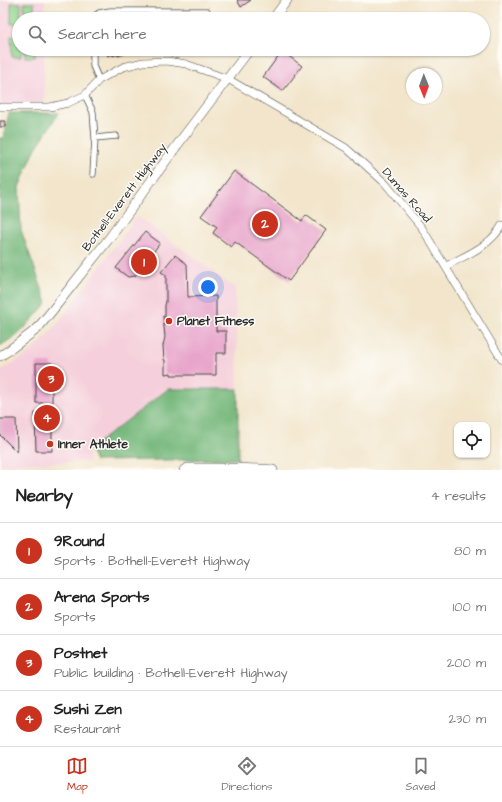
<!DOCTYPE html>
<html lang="en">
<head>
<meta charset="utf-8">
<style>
  body { margin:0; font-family:"Architects Daughter",sans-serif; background:#f2f2f2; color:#222 }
  .controls { position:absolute; right:12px; bottom:12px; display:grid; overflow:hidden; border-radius:8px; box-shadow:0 1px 3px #0004 }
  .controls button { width:36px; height:36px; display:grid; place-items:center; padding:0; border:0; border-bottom:1px solid #e0e0e0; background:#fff; color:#222; font:20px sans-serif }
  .compass { position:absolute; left:406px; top:68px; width:36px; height:36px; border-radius:50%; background:#fff; box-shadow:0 1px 3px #0004; rotate:179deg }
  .you { position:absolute; left:208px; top:287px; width:14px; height:14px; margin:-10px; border:3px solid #fff; border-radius:50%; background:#1a73e8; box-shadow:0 0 0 6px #1a73e833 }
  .badge { display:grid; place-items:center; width:26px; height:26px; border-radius:50%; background:#c8321e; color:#fff; font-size:13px; font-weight:700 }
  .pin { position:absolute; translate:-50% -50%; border:2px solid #fff; box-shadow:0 1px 4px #0006 }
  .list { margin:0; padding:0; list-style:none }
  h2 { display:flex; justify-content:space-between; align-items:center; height:52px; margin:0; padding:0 16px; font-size:17px }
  h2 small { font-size:13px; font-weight:400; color:#767676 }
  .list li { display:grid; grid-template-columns:26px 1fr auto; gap:12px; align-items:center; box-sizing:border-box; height:56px; padding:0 16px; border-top:1px solid #e0e0e0 }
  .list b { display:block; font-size:15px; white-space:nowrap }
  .list p { margin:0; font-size:13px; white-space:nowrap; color:#767676 }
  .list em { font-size:13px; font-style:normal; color:#767676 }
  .icon { flex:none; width:22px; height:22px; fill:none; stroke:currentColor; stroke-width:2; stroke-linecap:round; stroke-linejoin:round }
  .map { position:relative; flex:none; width:502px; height:470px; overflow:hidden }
  .search { position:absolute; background:#fff; box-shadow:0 1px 3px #0004; left:12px; right:12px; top:12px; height:44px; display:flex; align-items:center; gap:10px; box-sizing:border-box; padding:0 14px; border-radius:22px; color:#767676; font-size:15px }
  .sheet { height:276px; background:#fff }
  nav { display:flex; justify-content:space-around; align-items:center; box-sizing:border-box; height:56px; border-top:1px solid #e0e0e0; background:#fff; font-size:11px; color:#767676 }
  nav a { display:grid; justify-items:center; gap:2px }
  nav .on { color:#c8321e }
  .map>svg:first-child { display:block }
</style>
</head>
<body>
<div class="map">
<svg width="502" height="470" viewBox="0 0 502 470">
  <rect width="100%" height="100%" fill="#fdfcf7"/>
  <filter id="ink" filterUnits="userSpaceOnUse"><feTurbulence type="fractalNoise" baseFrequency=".025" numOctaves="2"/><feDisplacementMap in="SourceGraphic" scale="8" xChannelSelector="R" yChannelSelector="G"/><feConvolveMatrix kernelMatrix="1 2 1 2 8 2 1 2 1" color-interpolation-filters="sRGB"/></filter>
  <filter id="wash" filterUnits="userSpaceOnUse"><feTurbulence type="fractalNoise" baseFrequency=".012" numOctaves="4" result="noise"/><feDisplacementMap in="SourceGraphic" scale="16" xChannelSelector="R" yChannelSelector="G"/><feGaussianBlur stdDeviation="0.9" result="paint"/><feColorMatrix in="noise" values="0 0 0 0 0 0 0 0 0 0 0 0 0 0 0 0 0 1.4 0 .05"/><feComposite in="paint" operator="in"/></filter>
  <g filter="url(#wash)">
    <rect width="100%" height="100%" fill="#f2e5cb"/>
    <!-- built -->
    <path fill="#f5cfdb" d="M0,0H45V19H19V49H44V107H0Z
      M137,216L235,288L238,389H168L88,451V462L27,463L0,465V371L28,354L46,337L59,322Z"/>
    <!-- green -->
    <path fill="#92d68f" stroke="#5e805d" d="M11,3H21V19H19V24H11Z
      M24,3H34V19H24Z
      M11,36H19V49H21V57H12Z
      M25,49H35V57H25Z"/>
    <!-- forest -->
    <path fill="#75b77a" stroke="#507152" d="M9,113H59L36,148L19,187L21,230L47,303L20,333L0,346V293L2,289L0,285V138H3Z
      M168,389H238V459L95,461L90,449Z"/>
    <g id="blocks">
      <!-- building -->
      <path fill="#e8a5cb" d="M237,0H251L241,7Z
        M236,13L251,19H233Z
        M105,49H129V50L124,52L125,54L118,56L117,54L113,56L112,54L108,56Z
        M282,51L302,66L283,91L263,77Z
        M0,121H5V127H0Z
        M234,171L302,221L306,215L326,230L289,281L235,242L231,247L213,233L217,227L201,216Z
        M145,232L160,243L135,276L128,277L116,268Z
        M175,255L187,264L188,297L216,296V331H226V353H216V375H171V373L165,374V360H164L163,346L165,337L163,316L165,317V305L166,302V275L161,272Z
        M36,363H52V403H36Z
        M35,413H52V451H36Z
        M0,419H16L17,452L0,435Z"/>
    </g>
  </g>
  <g filter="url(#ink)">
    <use href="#blocks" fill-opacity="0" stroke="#494743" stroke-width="1"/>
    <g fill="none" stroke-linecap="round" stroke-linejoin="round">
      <defs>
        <path id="minor" d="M92,19L99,13L110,11H207
          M93,49V66L99,80
          M85,95L93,112L95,138L93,174
          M95,138L116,136"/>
        <path id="tertiary" d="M0,107H50L68,103L85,95L99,80L123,67L143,62L167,61L186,64L228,79L295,118L346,148L385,183L422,228L502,360
          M446,266C466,255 491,246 502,225"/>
        <path id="primary" d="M273,19L287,0
          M0,356L8,351L37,329L55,307L111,236L181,140L250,49
          M184,470L188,468C216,468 245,467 273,470"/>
      </defs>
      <!-- minor casing -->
      <use href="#minor" stroke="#494743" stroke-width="7"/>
      <!-- tertiary casing -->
      <use href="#tertiary" stroke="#494743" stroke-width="8"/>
      <!-- primary casing -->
      <use href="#primary" stroke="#494743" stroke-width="10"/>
      <!-- minor -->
      <use href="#minor" stroke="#fff" stroke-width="5.5"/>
      <!-- tertiary -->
      <use href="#tertiary" stroke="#fff" stroke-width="7"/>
      <!-- primary -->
      <use href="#primary" stroke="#fff" stroke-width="9"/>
    </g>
  </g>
  <!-- markers -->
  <g fill="#c8321e" stroke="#fdfcf7" stroke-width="1.5">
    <circle cx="169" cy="321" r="4"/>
    <circle cx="50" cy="444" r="4"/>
  </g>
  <g text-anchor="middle" stroke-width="3" stroke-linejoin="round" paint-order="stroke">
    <!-- street labels -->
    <g font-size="12" fill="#2b2b2b" stroke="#fdfcf7">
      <text transform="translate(407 195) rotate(49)" y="4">Dumas Road</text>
      <text transform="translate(124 197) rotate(-53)" y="4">Bothell-Everett Highway</text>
    </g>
    <!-- poi labels -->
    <g font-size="12" font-weight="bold" fill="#2b2b2b" stroke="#fdfcf7" text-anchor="start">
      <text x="177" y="325">Planet Fitness</text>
      <text x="58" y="448">Inner Athlete</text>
    </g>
  </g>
</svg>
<div class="controls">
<button><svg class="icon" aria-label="locate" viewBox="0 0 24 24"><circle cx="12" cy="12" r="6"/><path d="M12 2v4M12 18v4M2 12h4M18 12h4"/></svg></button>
</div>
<svg class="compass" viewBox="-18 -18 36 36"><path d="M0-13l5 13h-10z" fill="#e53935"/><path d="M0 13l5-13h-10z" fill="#767676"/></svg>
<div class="you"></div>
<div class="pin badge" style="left:144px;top:262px">1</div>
<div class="pin badge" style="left:265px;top:224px">2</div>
<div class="pin badge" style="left:51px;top:379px">3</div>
<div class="pin badge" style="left:47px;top:418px">4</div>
<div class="search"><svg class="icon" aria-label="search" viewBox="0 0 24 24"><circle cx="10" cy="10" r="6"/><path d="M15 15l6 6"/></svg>Search here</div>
</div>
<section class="sheet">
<h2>Nearby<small>4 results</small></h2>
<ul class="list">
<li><span class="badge">1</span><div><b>9Round</b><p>Sports · Bothell-Everett Highway</p></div><em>80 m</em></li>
<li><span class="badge">2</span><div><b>Arena Sports</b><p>Sports</p></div><em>100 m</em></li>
<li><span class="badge">3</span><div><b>Postnet</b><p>Public building · Bothell-Everett Highway</p></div><em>200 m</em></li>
<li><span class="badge">4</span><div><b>Sushi Zen</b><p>Restaurant</p></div><em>230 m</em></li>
</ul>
</section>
<nav>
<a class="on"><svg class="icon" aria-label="map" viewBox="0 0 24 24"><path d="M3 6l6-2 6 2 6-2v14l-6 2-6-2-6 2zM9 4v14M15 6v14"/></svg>Map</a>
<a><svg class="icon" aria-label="directions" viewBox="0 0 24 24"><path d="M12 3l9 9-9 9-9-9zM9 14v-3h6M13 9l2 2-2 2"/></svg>Directions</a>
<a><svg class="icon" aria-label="saved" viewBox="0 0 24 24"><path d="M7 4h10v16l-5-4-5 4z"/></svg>Saved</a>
</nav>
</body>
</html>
